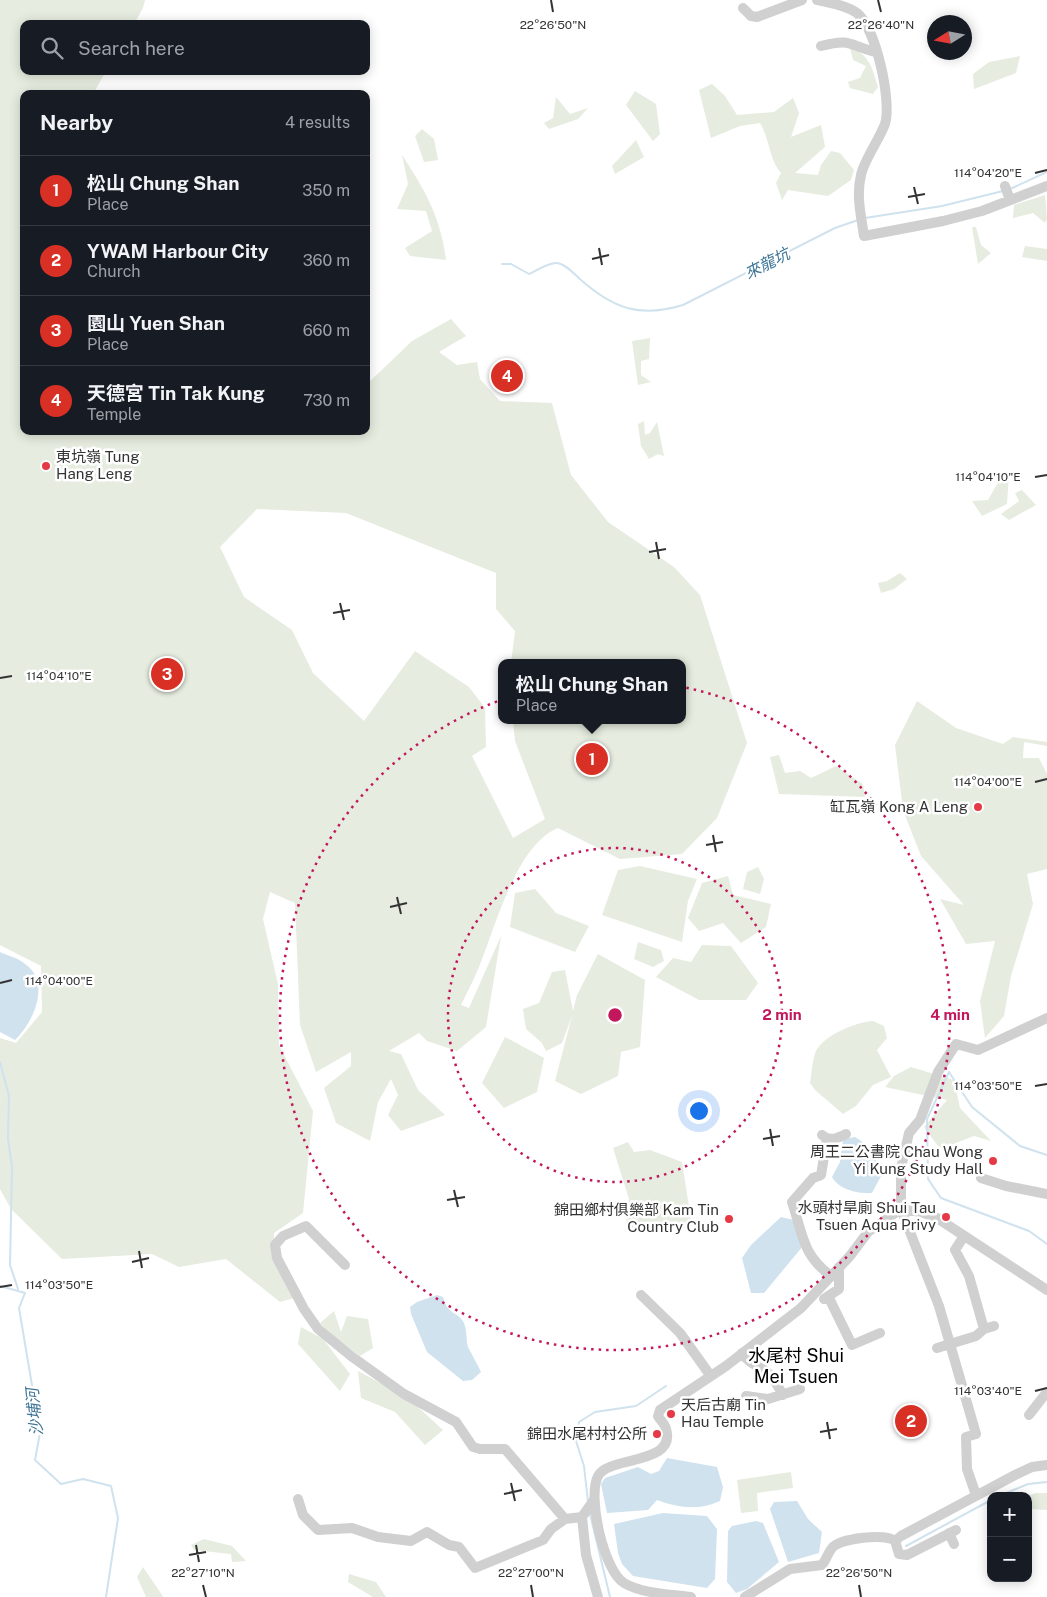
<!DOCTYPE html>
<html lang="en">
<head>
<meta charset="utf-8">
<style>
  body { margin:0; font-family:"Public Sans","Noto Sans TC",sans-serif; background:#242831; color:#f1f3f6 }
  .controls { position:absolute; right:15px; bottom:15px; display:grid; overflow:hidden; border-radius:10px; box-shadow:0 2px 12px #0003 }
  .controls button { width:45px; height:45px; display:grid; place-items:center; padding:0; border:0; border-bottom:1px solid #363941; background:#171b24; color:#f1f3f6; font:25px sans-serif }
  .compass { position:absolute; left:927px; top:15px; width:45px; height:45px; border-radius:50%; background:#171b24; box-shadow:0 2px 12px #0003; rotate:259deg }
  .you { position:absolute; left:698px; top:1110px; width:18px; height:18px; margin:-12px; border:4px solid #fff; border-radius:50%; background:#1a73e8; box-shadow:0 0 0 8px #1a73e833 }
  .badge { display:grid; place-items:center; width:32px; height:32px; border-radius:50%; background:#d93025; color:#fff; font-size:16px; font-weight:700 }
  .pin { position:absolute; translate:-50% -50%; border:2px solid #fff; box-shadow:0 1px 5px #0006 }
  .popup { position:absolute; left:498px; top:659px; width:188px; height:65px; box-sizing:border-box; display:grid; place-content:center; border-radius:10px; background:#171b24; filter:drop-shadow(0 1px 4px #0005); font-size:16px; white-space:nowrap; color:#9ea1a6 }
  .popup b { font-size:19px; color:#f1f3f6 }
  .popup::after { content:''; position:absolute; left:50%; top:100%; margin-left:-10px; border:10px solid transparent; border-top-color:#171b24 }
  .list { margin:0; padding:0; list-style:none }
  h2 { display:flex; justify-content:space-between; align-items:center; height:65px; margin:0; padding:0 20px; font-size:21px }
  h2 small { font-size:16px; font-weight:400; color:#9ea1a6 }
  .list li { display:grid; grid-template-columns:32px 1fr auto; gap:15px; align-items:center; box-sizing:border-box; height:70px; padding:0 20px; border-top:1px solid #363941 }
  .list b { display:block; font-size:19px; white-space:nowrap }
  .list p { margin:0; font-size:16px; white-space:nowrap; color:#9ea1a6 }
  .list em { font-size:16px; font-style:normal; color:#9ea1a6 }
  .icon { flex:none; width:28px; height:28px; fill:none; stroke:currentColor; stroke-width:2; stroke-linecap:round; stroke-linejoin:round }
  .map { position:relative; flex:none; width:1047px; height:1597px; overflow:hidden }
  .search { position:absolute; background:#171b24; box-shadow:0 2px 12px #0003; left:20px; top:20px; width:350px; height:55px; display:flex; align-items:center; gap:12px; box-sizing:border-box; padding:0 18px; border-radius:10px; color:#9ea1a6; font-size:19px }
  .panel { position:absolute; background:#171b24; box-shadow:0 2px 12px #0003; left:20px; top:90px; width:350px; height:345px; border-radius:10px }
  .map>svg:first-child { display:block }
</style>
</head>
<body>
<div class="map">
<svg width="1047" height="1597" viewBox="0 0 1047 1597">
  <rect width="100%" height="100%" fill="#fff"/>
  <!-- green -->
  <path fill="#e6ecdf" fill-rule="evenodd" d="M0,0H145L143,8L134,24H24V71H106L93,94H24V431H366V385L412,341L451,319L466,336L439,352L457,365L477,362L480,379L500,401L552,403L571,475L608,522L674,567L700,595L747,743L717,818L682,854L620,859L558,828C516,845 495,928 479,967C474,980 467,992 461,1005L469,1008L501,936L486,1027L457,1051L427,1041L419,1033L389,1051L401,1054L418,1090L445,1115L401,1131L388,1115L398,1095L391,1079L378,1102L370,1141L336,1123L324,1088L351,1066V1052L316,1072L300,1025L295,903L270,892L263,919L278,984L279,1045L313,1111L303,1213L274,1233V1261L294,1298L280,1302L226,1259L179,1267L152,1254L62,1259L11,1209L0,1189V1038L16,1043L42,1012L41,966L0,945ZM257,509L346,513L496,573V609L515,631L511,663H682V720H513L515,741L545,819L513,838L472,756L486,747L485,708L469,687L415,651L364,721L313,673L292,630L244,597L220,547Z
    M850,48C869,53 873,70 878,87L873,94L850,88L848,82L860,78L866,66L853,60Z
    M1020,56L1016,73L974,89L973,74L989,62Z
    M712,84L725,96L737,115L774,112L793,98L799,113L791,137L821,125L825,147L795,173L818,175L821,165L831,151L840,153L854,170L851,180L828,196L788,190L782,200L776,183L781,173C768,157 771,142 760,123L740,126L711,138L699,90Z
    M635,91L656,104L660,134L653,141L626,105Z
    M556,97L570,114L588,108L578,119L549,129L544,123L553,118Z
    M422,129L434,139L438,160L424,162L415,136Z
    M636,140L644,157L615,174L612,166Z
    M402,155C425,190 441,218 446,260L410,256L405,248L432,231L426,211L397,209L408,184Z
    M1045,195L1047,219L1045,223L1033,213L1013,218L1014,205Z
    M972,227H976L981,245L991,253L978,264Z
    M1025,246L1047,249V261L1022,257Z
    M650,338L649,359L641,361V375L651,382L638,385L632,341Z
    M644,421L645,435L650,433L657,422L664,456L658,454L649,459L641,446L638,424Z
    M1009,473L1007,504L982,516L972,501L988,500L1000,479Z
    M1022,490L1036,505L1009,520L1001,514L1019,501L1015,493Z
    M900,573L907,579L894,589L881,593L878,583L887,581Z
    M917,701L956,728L1003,744L1013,737L1047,742V746L1024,742L1023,758H1039L1047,774V869L1027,874L1033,904L1011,976L1004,1016L985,1038L980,1001L995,941L966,944L940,899L964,905L921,856L903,810L895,745Z
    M779,755L785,773L800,771L811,778L836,766L863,784L865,797L779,794L770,757Z
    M640,866L697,879L688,901L682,942L602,915L618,870Z
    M758,867L764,879L760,894L743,889L747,872Z
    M728,876L733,895L771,904L766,927L741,943L723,923L699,931L688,918L702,883Z
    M535,889L556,913L589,926L575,952L510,927L515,893Z
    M638,942L661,950L664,961L653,967L634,959Z
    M702,945L731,946L758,983L746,1000H699L656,977L673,958L691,962Z
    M598,954L645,980L640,1047L621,1052L618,1076L581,1094L555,1081L572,1016L562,1043L546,1051L542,1043L526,1029L523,1009L539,1003L552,972L565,970L573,1011L577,995Z
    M873,1021L884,1026L887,1038L877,1050L891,1077L873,1085L856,1106L843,1114L815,1090L810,1083C812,1073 812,1060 816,1051C824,1035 856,1022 873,1021Z
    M505,1037L544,1058L537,1092L504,1108L482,1083Z
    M911,1067L954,1080L960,1108L991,1141L974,1136L940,1149L924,1127L947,1100L885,1087L894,1076Z
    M628,1142L634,1152L650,1150L682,1162L692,1226L628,1230L626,1224L629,1199L613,1148Z
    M334,1311L341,1332L347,1316L368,1319L373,1348L360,1356L330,1334L320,1323Z
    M301,1327L323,1339L350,1374L340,1391L298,1344Z
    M358,1371L408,1398L443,1430L425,1445L395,1412L361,1398Z
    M791,1472L793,1488L757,1493L758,1511L741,1513L737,1480Z
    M1036,1493H1047V1510L1028,1509L1027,1496Z
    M204,1539L232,1546L246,1561L232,1562L231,1554L194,1550L191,1545Z
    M143,1567L162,1595L163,1597H146L137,1577Z
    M349,1574L376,1582L386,1597H373L348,1582Z"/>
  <!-- water -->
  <path fill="#cfe2ee" d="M0,952C8,956 19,958 25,964C52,982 33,1023 15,1040L0,1032Z
    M855,1137C871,1146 877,1159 881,1176L872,1193C859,1194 839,1190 832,1177L840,1162L843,1139Z
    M781,1217L794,1220L803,1246L764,1293H751L742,1258L751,1245Z
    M437,1295L443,1297C448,1316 458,1311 464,1323C467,1331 466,1339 468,1347C472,1355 477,1363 481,1372L472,1380L463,1381L427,1352L411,1314L410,1307L417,1302Z
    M667,1458L717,1467L723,1487L720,1501C699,1511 678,1508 657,1500L648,1510L607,1513L601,1484L605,1478L638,1467L651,1474L659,1471Z
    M797,1501L808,1519L822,1532L819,1553L788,1562L770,1509L774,1502Z
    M663,1513L707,1516L717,1529L715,1579L707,1588L633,1576L622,1564L618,1553L614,1524Z
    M756,1521L763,1523L779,1562L747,1589L736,1593L727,1582L728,1531L732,1526Z"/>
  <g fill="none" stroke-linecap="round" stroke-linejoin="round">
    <!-- stream -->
    <path stroke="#cfe2ee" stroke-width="2" d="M1010,189L1047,172
      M865,218L942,206L1003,191
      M502,264H511L529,274C537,271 548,262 557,263C566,264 574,274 581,280C614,309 640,318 683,305L835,228L858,220
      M0,1062L9,1096L8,1139L12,1167L10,1265L18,1289
      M949,1072L927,1119L928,1179L941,1198L1029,1231L1047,1244
      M949,1072L972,1107L1020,1146L1047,1155
      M0,1286L25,1293L19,1308L40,1433L35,1460L61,1484L83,1479L111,1486L118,1518L106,1597
      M999,1496L1028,1484L1047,1482
      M588,1502L584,1466L576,1441L579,1422L595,1412L636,1406L666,1386
      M590,1514L610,1597
      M906,1546L991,1500"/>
    <!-- minor -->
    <path stroke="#d0d0d0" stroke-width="10" d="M817,0C830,3 846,5 857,13C876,28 892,101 885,124C879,140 864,160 861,175C856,196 861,215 864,236L943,221L982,211L1047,186
      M743,8L751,16L757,17L802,0
      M821,46C852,38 848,45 875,52
      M1005,186L1010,200
      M822,1135C830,1142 838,1138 846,1134
      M827,1139L821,1175L813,1178L792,1202C803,1235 802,1254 831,1276
      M981,1178L1006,1186L1047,1194
      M964,1236L955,1250L969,1276L984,1329
      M345,1265L306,1226L283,1236L275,1245L277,1258L304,1309L318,1329L351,1356L404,1394L456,1422L473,1447L480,1449H505L565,1519
      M641,1295L680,1333L710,1375
      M828,1296L852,1345L880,1333
      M824,1299L839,1289V1267
      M937,1348L976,1336L984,1329L994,1326
      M742,1353C749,1364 757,1365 767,1372C775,1379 778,1387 783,1395
      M746,1396L768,1399L800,1389
      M1029,1415L1047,1392
      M976,1495L967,1469L966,1437L976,1434L939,1306L901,1209V1168L909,1133L920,1120L938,1072L956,1044L978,1050L1047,1018
      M298,1499L303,1515L318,1530L352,1528L378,1537L411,1541L427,1532L449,1545L459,1547L475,1568L543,1540L551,1529L565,1519L582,1517L594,1500
      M582,1517L586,1555L598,1597
      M949,1533L954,1544
      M895,1541L901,1536L1015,1475L1032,1467L1047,1465
      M895,1541L899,1554L907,1555L956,1530
      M691,1597C670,1594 643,1594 624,1583C604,1571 587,1497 598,1476C608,1456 677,1465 666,1429C665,1424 660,1420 658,1416L660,1410L726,1366L801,1308L850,1256L868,1232L901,1209L921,1212L937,1218L1047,1290
      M745,1597L790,1569L822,1565C826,1560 828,1553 832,1548C840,1538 886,1533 895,1541"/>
  </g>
  <!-- ticks -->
  <path fill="none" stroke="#333" stroke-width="2" d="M551,0L553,12M878,0L881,12M1035,173L1047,170M914,187L918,204M908,197L925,194M599,248L602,265M592,259L609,255M1035,477L1047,475M656,542L659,559M649,552L666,549M340,603L344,620M333,613L350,610M0,678L12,676M1035,782L1047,779M713,835L716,852M706,845L723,842M397,897L401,914M390,907L407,903M0,983L12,980M1035,1086L1047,1084M770,1129L773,1146M763,1139L780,1136M454,1190L458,1207M447,1200L465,1197M139,1251L142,1268M132,1262L149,1258M0,1287L12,1285M1035,1391L1047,1388M827,1422L830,1439M820,1432L837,1429M511,1483L515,1501M504,1494L522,1490M196,1545L199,1562M189,1555L206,1552M203,1585L206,1597M531,1585L533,1597M859,1585L861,1597"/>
  <!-- distance rings -->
  <g fill="none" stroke="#c2185b" stroke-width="2.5" stroke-dasharray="2.5 5">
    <circle cx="615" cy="1015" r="167"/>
    <circle cx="615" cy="1015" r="335"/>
  </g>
  <!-- markers -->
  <g fill="#e63946" stroke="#fff" stroke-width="2">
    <circle cx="46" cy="466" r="5"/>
    <circle cx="978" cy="807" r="5"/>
    <circle cx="993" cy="1161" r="5"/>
    <circle cx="946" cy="1217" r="5"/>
    <circle cx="729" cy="1219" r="5"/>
    <circle cx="671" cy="1414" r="5"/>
    <circle cx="657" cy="1434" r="5"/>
  </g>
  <g text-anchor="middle" stroke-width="5" stroke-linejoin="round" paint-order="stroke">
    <!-- poi labels -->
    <g font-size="15" fill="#333" stroke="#fff" text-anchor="end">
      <text x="56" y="462" text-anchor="start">東坑嶺 Tung<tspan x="56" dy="17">Hang Leng</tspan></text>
      <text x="968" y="812">缸瓦嶺 Kong A Leng</text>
      <text x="983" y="1157">周王二公書院 Chau Wong<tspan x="983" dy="17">Yi Kung Study Hall</tspan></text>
      <text x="936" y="1213">水頭村旱廁 Shui Tau<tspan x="936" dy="17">Tsuen Aqua Privy</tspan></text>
      <text x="719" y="1215">錦田鄉村俱樂部 Kam Tin<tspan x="719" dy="17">Country Club</tspan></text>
      <text x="681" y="1410" text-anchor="start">天后古廟 Tin<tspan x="681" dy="17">Hau Temple</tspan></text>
      <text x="647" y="1439">錦田水尾村村公所</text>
    </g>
    <!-- water labels -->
    <g font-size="16" font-style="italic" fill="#3f7597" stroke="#fff">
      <text transform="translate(767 263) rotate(-27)" y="6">來龍坑</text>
      <text transform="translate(34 1412) rotate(-96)" y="6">沙埔河</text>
    </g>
    <!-- quarter labels -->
    <g font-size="18" fill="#000" stroke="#fff">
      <text x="796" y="1362">水尾村 Shui<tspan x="796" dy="21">Mei Tsuen</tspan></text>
    </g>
  </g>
  <g font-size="12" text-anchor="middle" fill="#333" stroke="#fff" stroke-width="5" stroke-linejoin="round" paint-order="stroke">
    <text x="553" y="29">22°26'50"N</text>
    <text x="881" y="29">22°26'40"N</text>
    <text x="988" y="177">114°04'20"E</text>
    <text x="988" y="481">114°04'10"E</text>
    <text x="59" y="680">114°04'10"E</text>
    <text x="988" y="786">114°04'00"E</text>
    <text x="59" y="985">114°04'00"E</text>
    <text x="988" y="1090">114°03'50"E</text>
    <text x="59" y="1289">114°03'50"E</text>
    <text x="988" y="1395">114°03'40"E</text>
    <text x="203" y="1577">22°27'10"N</text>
    <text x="531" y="1577">22°27'00"N</text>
    <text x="859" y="1577">22°26'50"N</text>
  </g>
  <circle cx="615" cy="1015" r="8" fill="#c2185b" stroke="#fff" stroke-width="2.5"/>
  <g font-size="15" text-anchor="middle" font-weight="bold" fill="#c2185b" stroke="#fff" stroke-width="5" stroke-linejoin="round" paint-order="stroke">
    <text x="782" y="1020">2 min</text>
    <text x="950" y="1020">4 min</text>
  </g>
</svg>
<div class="controls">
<button>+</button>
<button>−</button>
</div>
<svg class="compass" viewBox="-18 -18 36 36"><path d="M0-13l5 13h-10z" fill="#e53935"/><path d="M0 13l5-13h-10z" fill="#9ea1a6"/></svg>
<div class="you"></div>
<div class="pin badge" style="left:592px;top:759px">1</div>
<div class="popup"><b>松山 Chung Shan</b>Place</div>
<div class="pin badge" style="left:911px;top:1421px">2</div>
<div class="pin badge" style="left:167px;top:674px">3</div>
<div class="pin badge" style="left:507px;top:376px">4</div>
<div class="search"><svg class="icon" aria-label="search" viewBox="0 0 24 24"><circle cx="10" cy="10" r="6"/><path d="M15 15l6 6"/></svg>Search here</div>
<section class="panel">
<h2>Nearby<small>4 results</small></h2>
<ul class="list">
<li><span class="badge">1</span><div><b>松山 Chung Shan</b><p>Place</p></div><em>350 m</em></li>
<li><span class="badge">2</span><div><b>YWAM Harbour City</b><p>Church</p></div><em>360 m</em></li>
<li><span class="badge">3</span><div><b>園山 Yuen Shan</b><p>Place</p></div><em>660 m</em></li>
<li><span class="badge">4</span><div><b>天德宮 Tin Tak Kung</b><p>Temple</p></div><em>730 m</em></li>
</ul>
</section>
</div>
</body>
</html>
